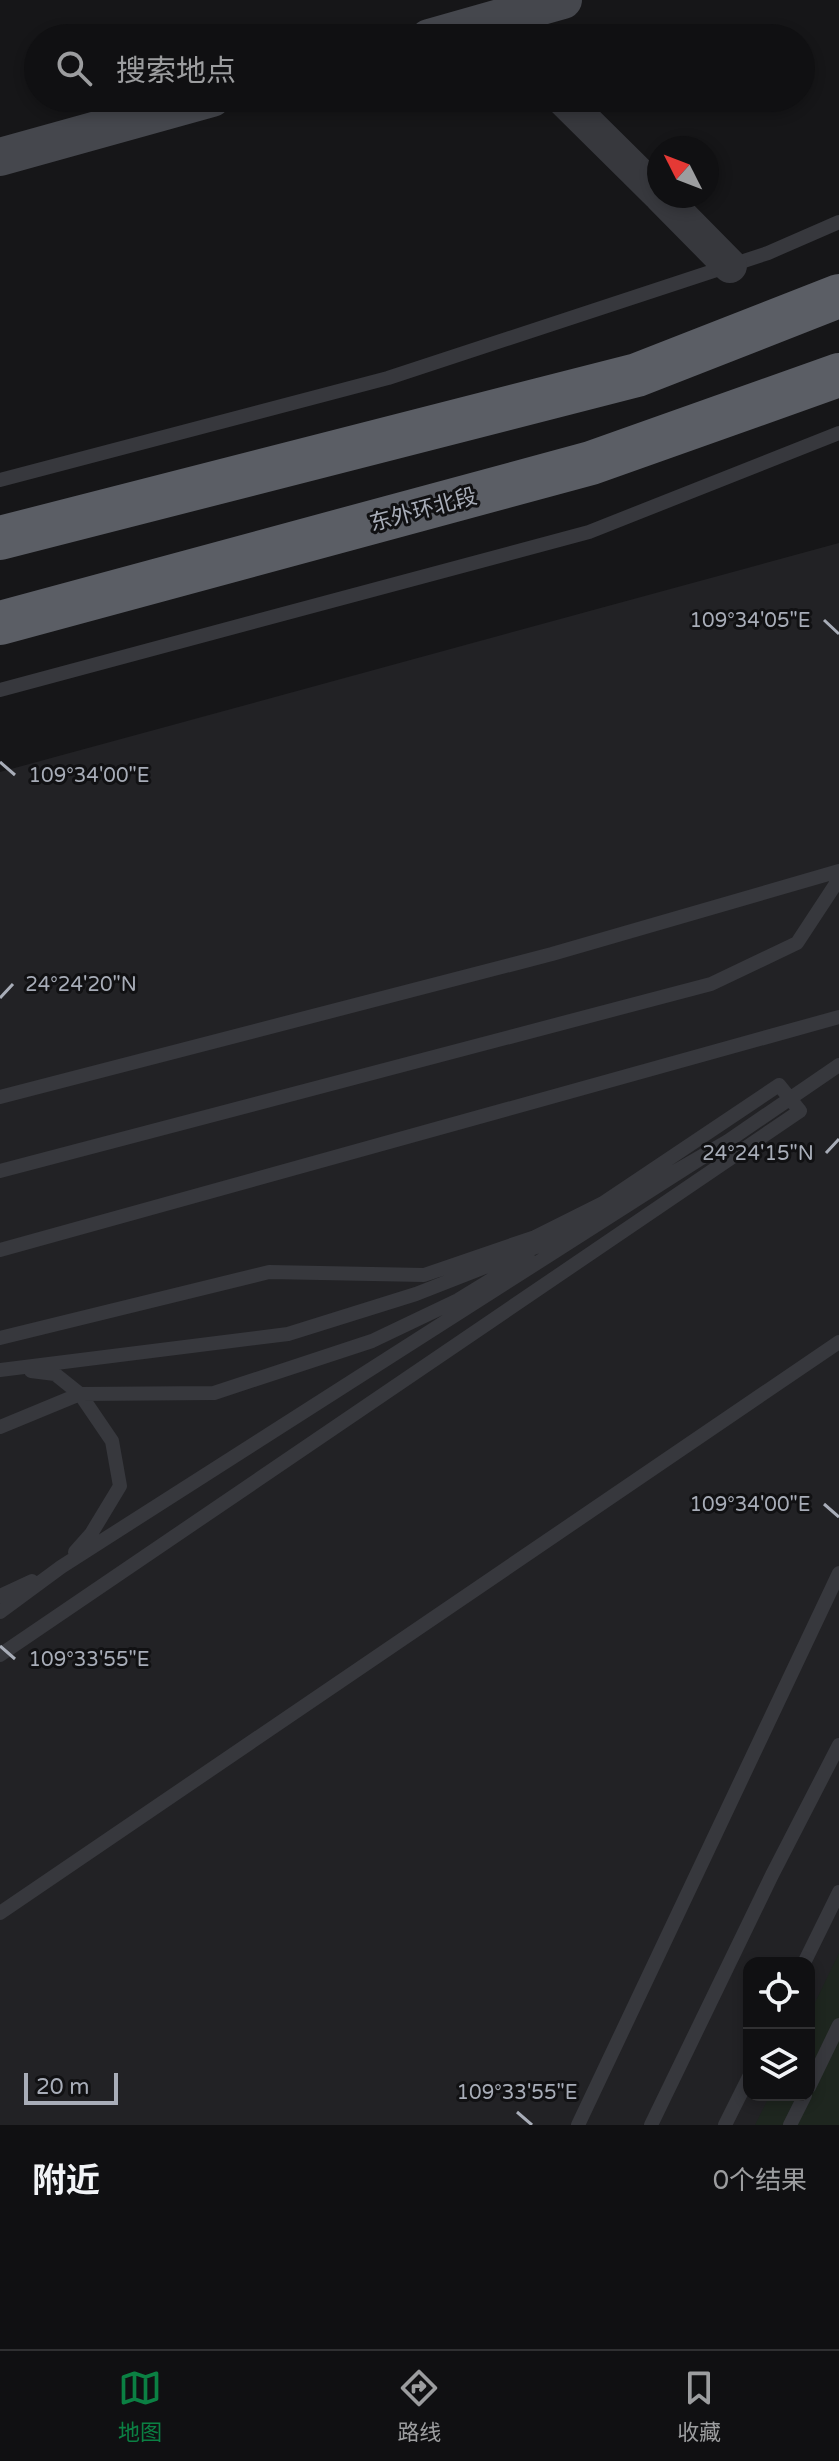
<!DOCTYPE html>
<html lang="zh">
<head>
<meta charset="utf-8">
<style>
  body { margin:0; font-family:"Varela Round","Noto Sans SC",sans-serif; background:#1e1e20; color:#f1f3f6 }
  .controls { position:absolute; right:24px; bottom:24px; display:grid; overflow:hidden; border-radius:16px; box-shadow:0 4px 12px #0003 }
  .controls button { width:72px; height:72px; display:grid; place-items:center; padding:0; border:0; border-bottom:2px solid #303032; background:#101012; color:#f1f3f6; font:40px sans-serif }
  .compass { position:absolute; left:647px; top:136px; width:72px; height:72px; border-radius:50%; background:#101012; box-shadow:0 4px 12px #0003; rotate:312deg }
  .scale { position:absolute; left:24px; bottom:20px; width:94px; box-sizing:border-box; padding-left:8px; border:4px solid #a8adb8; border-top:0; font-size:22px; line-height:28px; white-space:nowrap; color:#a8adb8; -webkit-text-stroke:6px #111113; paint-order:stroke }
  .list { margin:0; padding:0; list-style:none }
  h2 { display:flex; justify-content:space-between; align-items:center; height:104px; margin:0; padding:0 32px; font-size:34px }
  h2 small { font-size:26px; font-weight:400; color:#9c9d9f }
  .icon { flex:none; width:44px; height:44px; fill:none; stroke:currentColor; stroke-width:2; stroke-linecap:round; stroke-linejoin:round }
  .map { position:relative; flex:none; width:839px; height:2125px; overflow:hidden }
  .search { position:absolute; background:#101012; box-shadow:0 4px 12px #0003; left:24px; right:24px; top:24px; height:88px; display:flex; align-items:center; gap:20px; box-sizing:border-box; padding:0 28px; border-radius:44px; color:#9c9d9f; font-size:30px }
  .sheet { height:224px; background:#101012 }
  nav { display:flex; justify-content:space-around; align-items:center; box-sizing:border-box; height:112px; border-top:2px solid #303032; background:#101012; font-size:22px; color:#9c9d9f }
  nav a { display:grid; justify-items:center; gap:4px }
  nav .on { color:#0b8043 }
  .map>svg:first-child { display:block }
</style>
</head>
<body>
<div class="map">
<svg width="839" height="2125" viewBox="0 0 839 2125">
  <rect width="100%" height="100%" fill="#161618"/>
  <!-- built -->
  <path fill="#222225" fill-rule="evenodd" d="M839,543V2125H0V772ZM749,1963H809V2095H749Z"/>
  <!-- park -->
  <path fill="#1e261f" d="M839,1953V2125H755L770,2095H809V2015Z"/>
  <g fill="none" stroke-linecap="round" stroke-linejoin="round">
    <!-- service -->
    <path stroke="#37383d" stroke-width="14" d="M0,480L388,378L768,253L839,222
      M0,690L589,532L839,433
      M0,1097L552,954L839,871
      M728,1141L839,1065
      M0,1171L711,984L797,943L839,879
      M0,1250L839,1017
      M0,1338L269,1272L424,1275L535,1237L603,1203L779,1085L800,1111L0,1655
      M0,1370L288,1334L416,1294L559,1238L728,1141L61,1567L0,1612
      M31,1371L55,1374L80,1394L112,1441L120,1486L91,1534L75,1552
      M0,1427L80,1394L214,1393L372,1341L458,1300L528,1257
      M0,1596L32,1581
      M0,1913L839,1342
      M804,1963L839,1892
      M809,2087L839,2025
      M578,2125L839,1573
      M651,2125L772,1875L839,1745
      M725,2125L749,2077
      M790,2125L805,2095"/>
    <!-- tertiary -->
    <path stroke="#37383d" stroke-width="34" d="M562,98L659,194
      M661,196L730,266"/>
    <!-- secondary -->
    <path stroke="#45474d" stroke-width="38" d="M429,38L563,0
      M0,157L212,98"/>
    <!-- trunk -->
    <path stroke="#5b5e65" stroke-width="44" d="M0,538L637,375L839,296
      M0,623L591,463L839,375"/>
  </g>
  <!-- ticks -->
  <path fill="none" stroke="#a8adb8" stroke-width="3" d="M824,620L839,634M0,762L15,775M0,998L13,984M826,1153L839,1139M824,1504L839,1517M0,1646L15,1659M517,2112L532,2125"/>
  <g text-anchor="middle" stroke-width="6" stroke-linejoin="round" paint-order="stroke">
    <!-- street labels -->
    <g font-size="22" fill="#a8adb8" stroke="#111113">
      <text transform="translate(423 509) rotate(-15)" y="8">东外环北段</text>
    </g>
  </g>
  <g font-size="20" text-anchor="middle" fill="#a8adb8" stroke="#111113" stroke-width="6" stroke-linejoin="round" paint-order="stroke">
    <text x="750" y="627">109°34'05"E</text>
    <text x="89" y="782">109°34'00"E</text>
    <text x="81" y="991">24°24'20"N</text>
    <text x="758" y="1160">24°24'15"N</text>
    <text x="750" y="1511">109°34'00"E</text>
    <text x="89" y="1666">109°33'55"E</text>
    <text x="517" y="2099">109°33'55"E</text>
  </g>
</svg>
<div class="controls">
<button><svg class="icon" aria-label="locate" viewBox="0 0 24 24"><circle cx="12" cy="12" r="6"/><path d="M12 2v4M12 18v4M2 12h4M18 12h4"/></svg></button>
<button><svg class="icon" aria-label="layers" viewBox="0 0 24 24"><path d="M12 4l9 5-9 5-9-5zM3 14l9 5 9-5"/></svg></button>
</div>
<svg class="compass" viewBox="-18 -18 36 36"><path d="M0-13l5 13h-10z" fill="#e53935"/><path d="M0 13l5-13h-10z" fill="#9c9d9f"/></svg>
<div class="scale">20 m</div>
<div class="search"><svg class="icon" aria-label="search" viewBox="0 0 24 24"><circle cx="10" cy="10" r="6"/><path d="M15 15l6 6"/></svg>搜索地点</div>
</div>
<section class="sheet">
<h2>附近<small>0个结果</small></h2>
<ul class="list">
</ul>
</section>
<nav>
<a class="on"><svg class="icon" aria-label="map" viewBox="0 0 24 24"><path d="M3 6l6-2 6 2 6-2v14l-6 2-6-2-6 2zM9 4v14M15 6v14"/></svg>地图</a>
<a><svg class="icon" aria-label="directions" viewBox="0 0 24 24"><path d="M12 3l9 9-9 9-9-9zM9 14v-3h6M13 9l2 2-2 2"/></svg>路线</a>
<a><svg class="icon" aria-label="saved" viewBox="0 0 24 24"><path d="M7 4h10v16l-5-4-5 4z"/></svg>收藏</a>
</nav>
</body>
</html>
